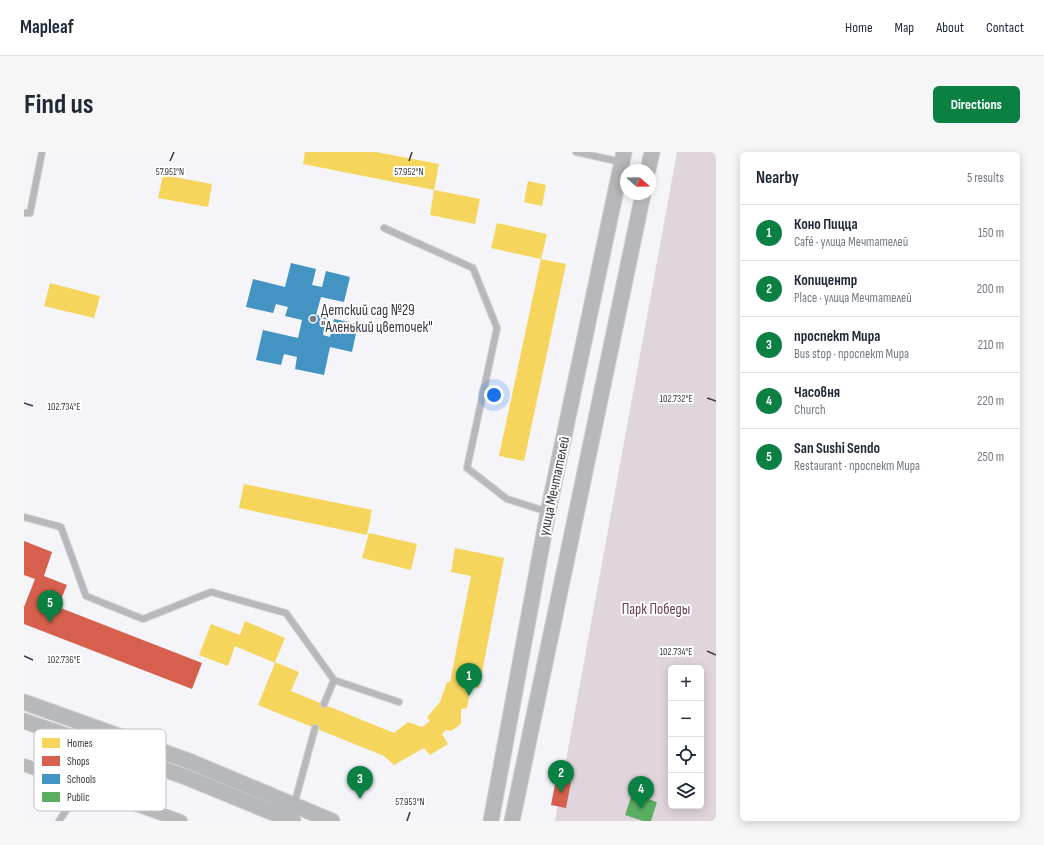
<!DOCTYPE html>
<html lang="en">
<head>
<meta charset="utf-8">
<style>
  body { margin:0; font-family:"Sofia Sans Condensed",sans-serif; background:#f6f6f7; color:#1f2937 }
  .controls { position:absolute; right:12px; bottom:12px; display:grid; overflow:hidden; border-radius:6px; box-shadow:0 2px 10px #0003 }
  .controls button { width:36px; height:36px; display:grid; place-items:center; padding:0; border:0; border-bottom:1px solid #e0e1e3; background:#fff; color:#1f2937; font:20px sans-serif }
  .compass { position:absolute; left:596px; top:12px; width:36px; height:36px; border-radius:50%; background:#fff; box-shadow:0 2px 10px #0003; rotate:110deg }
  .you { position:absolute; left:470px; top:243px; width:14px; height:14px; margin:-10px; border:3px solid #fff; border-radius:50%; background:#1a73e8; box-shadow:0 0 0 6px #1a73e833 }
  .badge { display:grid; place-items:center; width:26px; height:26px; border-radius:50%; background:#0b8043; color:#fff; font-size:13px; font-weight:700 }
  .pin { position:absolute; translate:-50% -33px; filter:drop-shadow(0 1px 2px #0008) }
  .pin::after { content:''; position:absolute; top:21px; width:14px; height:12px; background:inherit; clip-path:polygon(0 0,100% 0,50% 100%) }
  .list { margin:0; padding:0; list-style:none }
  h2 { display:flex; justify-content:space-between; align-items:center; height:52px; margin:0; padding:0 16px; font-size:17px }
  h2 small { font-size:13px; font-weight:400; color:#747a83 }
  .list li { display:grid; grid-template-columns:26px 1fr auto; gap:12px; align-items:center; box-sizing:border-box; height:56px; padding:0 16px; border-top:1px solid #e0e1e3 }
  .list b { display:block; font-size:15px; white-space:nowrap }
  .list p { margin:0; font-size:13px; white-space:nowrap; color:#747a83 }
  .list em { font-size:13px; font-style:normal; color:#747a83 }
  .icon { flex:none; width:22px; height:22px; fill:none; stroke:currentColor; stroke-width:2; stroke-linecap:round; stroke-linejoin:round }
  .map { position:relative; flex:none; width:692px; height:669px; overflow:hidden; border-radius:6px }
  header { display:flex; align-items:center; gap:24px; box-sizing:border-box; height:56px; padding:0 20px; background:#fff; border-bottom:1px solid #e0e1e3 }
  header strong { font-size:19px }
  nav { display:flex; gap:22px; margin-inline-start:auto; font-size:14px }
  .intro { display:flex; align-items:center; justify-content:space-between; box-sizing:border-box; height:96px; padding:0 24px }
  h1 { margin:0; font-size:28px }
  .button { padding:10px 18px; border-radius:6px; background:#0b8043; color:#fff; font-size:14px; font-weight:700 }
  main { display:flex; gap:24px; padding:0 24px }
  aside { flex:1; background:#fff; border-radius:6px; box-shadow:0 2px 10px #0003 }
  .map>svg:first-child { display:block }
</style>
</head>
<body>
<header>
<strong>Mapleaf</strong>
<nav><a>Home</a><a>Map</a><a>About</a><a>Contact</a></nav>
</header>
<div class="intro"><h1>Find us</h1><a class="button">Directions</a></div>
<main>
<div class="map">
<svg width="692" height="669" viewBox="0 0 692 669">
  <rect width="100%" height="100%" fill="#f4f4f9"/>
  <!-- green -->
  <path fill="#e0d5dd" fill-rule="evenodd" d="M653,0H692V669H531ZM647,516H677V654H647Z"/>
  <!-- homes -->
  <path fill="#f6d55c" d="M281,0H352L415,12L410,38L279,12Z
    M139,23L188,32L184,55L134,46Z
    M504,29L522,33L518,54L500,50Z
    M410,38L456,47L451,72L406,63Z
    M473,71L523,82L517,107L467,96Z
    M517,107L542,112L500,309L475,304Z
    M26,131L76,144L70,166L20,154Z
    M220,332L348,358L343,383L215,356Z
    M345,381L393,392L387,418L338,406Z
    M431,396L480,406L455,536L447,534L443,556L437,557V572L427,579L422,578L418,582L424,592L406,603L400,596L370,613L360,604L234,553L251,511L211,494L204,514L175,503L187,472L216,483L221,469L261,486L251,510L275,520L267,539L370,581L384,570L398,575L406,569L403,565L416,550L423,530H426L447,424L427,420Z"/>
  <!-- shops -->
  <path fill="#d6604d" d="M0,389L28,400L20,424L43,433L34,455L178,511L168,537L0,472V455L11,427L0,423Z
    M532,627L547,630L542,656L527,653Z"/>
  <!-- schools -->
  <path fill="#4393c3" d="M267,111L292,117L288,133L298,135L302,119L326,125L320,150L297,145L292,163L303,166L299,183L306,185L310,167L334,172L328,200L306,195L300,223L271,217L273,205L260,202L257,213L232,208L239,178L274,186L278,168L261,164L264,155L252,152L249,161L222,155L229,127L261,135Z"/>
  <!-- public -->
  <path fill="#5aae61" d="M608,642L633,650L627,669H619L601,663Z"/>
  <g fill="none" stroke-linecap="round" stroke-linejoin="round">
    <defs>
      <path id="service" d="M552,0L597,10
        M0,61H6L18,0
        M360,76L449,116L473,176L443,316L483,347L524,360
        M0,365L37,375L62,444L119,467L187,440L262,461L310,528L300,552
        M310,528L375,550
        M270,653L291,576
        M35,669L59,634"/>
      <path id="minor" d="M0,613L157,669"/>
      <path id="tertiary" d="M624,18L628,0
        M0,550L165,609L308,669
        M0,569L159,624L269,669
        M467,669L524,360L600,0
        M488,669L619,42"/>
    </defs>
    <!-- service casing -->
    <use href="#service" stroke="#cfcfd3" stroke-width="8"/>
    <!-- minor casing -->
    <use href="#minor" stroke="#cfcfd3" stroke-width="14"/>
    <!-- tertiary casing -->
    <use href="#tertiary" stroke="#cfcfd3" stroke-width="17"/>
    <!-- service -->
    <use href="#service" stroke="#b6b8b9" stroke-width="6"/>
    <!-- minor -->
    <use href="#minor" stroke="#b6b8b9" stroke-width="12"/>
    <!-- tertiary -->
    <use href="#tertiary" stroke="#b6b8b9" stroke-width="15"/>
  </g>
  <!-- ticks -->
  <path fill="none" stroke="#393940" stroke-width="1.5" d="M146,9L150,0M385,9L388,0M683,246L692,249M0,251L9,254M683,499L692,503M0,504L9,508M383,669L386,660"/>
  <!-- markers -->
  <circle fill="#7a7a81" stroke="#fff" stroke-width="1.5" cx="289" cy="167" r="4"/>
  <g text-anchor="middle" stroke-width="4" stroke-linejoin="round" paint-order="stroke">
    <!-- poi labels -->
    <g font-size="15" fill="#393940" stroke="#fff" text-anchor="start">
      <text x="297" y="163">Детский сад №29<tspan x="297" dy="17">"Аленький цветочек"</tspan></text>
    </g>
    <!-- street labels -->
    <g font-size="15" fill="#393940" stroke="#fff">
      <text transform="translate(530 334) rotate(-78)" y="5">улица Мечтателей</text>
    </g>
    <!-- park labels -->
    <g font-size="15" fill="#683a55" stroke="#fff">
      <text x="632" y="462">Парк Победы</text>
    </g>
  </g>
  <!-- legend -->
  <rect x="10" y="577" width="132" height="82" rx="6" fill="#fff" stroke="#c4c4c6" stroke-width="1"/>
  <rect x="18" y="586" width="18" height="10" fill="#f6d55c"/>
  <rect x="18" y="604" width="18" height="10" fill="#d6604d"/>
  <rect x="18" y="622" width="18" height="10" fill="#4393c3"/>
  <rect x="18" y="640" width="18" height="10" fill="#5aae61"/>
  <g font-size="11" fill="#393940">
    <text x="43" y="595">Homes</text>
    <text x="43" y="613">Shops</text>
    <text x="43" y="631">Schools</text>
    <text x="43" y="649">Public</text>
  </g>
  <g font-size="10" text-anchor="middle" fill="#393940" stroke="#fff" stroke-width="4" stroke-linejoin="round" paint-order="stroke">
    <text x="146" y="23">57.951°N</text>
    <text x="385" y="23">57.952°N</text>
    <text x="652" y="250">102.732°E</text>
    <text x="40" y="258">102.734°E</text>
    <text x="652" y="503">102.734°E</text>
    <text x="40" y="511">102.736°E</text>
    <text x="386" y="653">57.953°N</text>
  </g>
</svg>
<div class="controls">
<button>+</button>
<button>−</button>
<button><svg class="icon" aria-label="locate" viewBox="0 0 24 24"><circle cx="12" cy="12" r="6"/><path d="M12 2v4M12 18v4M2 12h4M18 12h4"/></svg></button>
<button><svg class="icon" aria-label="layers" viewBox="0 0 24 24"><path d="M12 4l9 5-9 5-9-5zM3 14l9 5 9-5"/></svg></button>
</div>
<svg class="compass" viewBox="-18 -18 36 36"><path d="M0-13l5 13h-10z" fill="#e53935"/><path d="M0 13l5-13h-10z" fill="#747a83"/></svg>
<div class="you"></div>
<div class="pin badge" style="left:445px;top:544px">1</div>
<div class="pin badge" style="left:537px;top:641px">2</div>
<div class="pin badge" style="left:336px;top:647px">3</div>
<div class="pin badge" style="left:617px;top:657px">4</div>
<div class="pin badge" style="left:26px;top:471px">5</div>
</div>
<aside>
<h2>Nearby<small>5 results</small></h2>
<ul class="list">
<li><span class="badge">1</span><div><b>Коно Пицца</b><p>Café · улица Мечтателей</p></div><em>150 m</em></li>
<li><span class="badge">2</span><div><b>Копицентр</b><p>Place · улица Мечтателей</p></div><em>200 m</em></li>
<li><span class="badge">3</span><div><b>проспект Мира</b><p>Bus stop · проспект Мира</p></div><em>210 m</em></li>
<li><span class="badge">4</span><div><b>Часовня</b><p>Church</p></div><em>220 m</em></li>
<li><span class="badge">5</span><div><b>San Sushi Sendo</b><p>Restaurant · проспект Мира</p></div><em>250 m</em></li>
</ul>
</aside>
</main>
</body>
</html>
